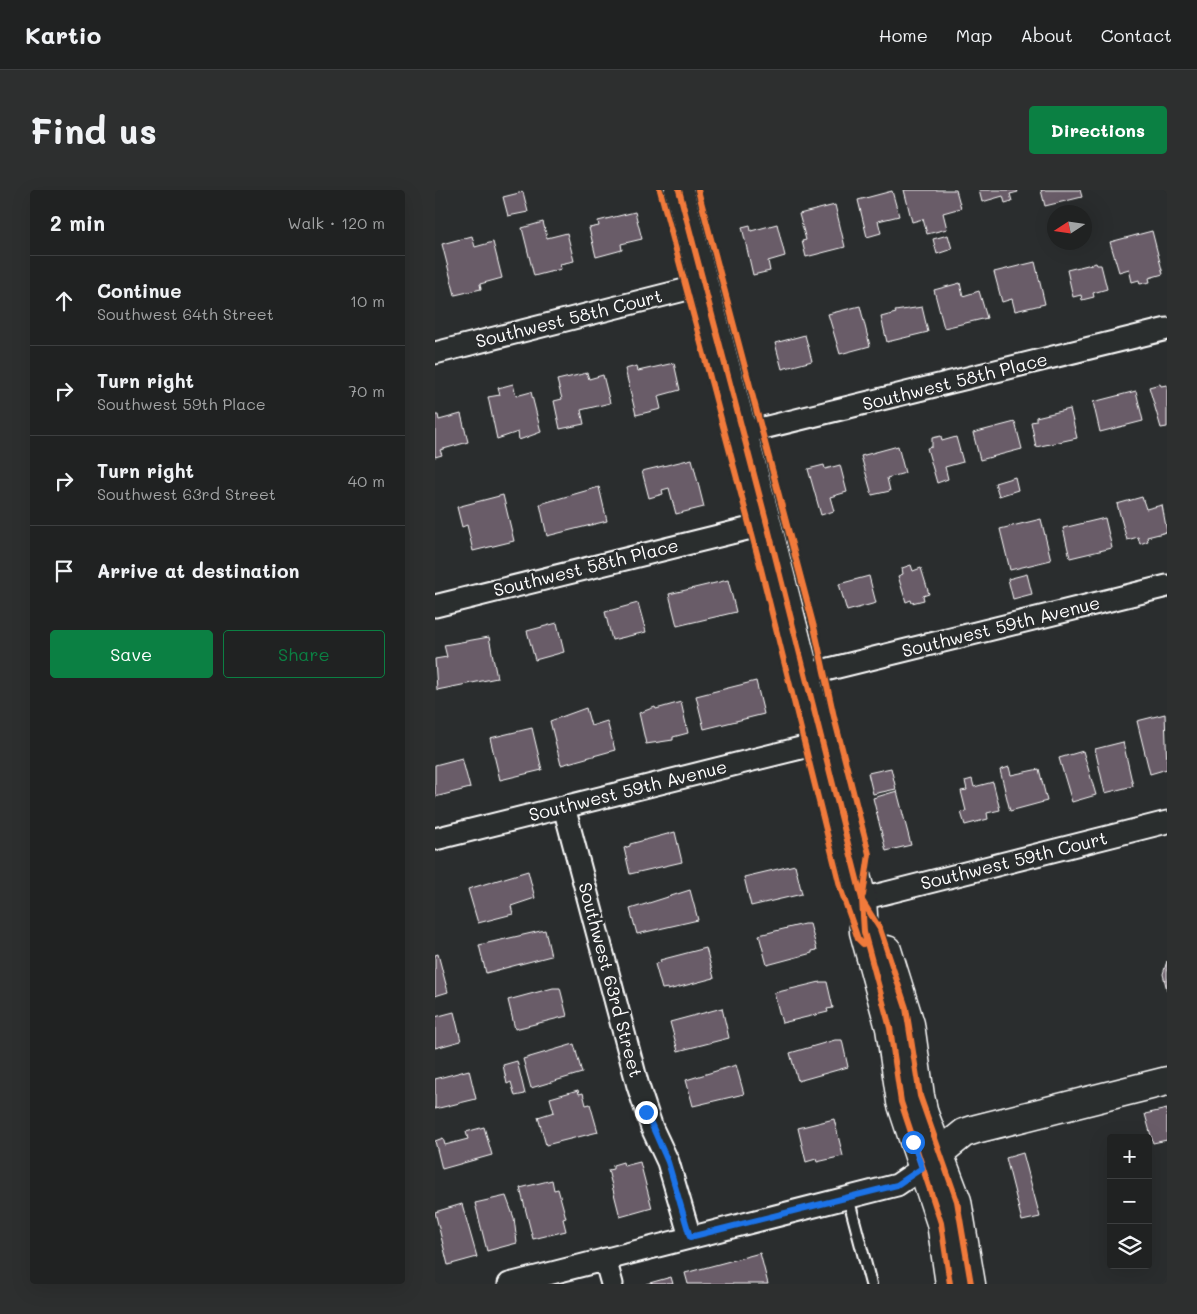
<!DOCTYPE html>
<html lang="en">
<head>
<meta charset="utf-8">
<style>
  body { margin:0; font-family:Mali,sans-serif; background:#2d2f2f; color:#f1f3f6 }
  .controls { position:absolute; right:15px; bottom:15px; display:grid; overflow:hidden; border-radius:5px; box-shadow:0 5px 20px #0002 }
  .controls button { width:45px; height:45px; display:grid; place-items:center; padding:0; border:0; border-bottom:1px solid #3d3f40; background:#202222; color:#f1f3f6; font:25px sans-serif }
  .compass { position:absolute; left:612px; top:15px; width:45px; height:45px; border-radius:50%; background:#202222; box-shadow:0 5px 20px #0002; rotate:258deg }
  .stop { position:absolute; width:15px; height:15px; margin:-11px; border:4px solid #1a73e8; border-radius:50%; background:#fff }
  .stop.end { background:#1a73e8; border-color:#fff; box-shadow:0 1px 5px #0008 }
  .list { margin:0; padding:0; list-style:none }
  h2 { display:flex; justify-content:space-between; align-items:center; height:65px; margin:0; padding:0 20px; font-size:21px }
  h2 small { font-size:16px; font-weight:400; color:#a2a4a5 }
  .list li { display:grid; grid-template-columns:32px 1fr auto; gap:15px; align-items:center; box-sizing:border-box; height:90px; padding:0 20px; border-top:1px solid #3d3f40 }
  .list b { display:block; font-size:19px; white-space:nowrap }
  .list p { margin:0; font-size:16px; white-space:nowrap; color:#a2a4a5 }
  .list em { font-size:16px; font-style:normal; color:#a2a4a5 }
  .actions { display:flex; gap:10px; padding:15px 20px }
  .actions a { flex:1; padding:11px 0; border:1px solid #0b8043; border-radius:5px; text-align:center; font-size:18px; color:#0b8043 }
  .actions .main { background:#0b8043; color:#fff }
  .icon { flex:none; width:28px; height:28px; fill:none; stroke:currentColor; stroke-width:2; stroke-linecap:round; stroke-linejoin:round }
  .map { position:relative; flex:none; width:732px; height:1094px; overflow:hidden; border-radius:5px }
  header { display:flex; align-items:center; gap:30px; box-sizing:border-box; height:70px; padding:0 25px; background:#202222; border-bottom:1px solid #3d3f40 }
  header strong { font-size:24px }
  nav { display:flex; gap:28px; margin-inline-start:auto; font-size:18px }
  .intro { display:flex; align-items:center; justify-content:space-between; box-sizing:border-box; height:120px; padding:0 30px }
  h1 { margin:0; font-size:35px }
  .button { padding:12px 22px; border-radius:5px; background:#0b8043; color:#fff; font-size:18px; font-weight:700 }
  main { display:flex; gap:30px; padding:0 30px }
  aside { flex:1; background:#202222; border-radius:5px; box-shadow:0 5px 20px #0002 }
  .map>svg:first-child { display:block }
</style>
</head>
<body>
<header>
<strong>Kartio</strong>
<nav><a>Home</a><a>Map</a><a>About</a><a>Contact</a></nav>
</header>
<div class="intro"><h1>Find us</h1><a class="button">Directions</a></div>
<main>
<aside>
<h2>2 min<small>Walk · 120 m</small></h2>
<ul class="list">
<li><svg class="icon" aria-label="ahead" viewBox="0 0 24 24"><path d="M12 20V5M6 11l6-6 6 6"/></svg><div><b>Continue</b><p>Southwest 64th Street</p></div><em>10 m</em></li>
<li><svg class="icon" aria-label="right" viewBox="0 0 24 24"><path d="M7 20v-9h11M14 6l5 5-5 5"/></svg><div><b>Turn right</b><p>Southwest 59th Place</p></div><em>70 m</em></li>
<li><svg class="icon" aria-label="right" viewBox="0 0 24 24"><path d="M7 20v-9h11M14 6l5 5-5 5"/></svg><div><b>Turn right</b><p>Southwest 63rd Street</p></div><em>40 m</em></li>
<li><svg class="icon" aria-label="arrive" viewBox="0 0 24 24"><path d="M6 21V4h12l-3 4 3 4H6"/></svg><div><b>Arrive at destination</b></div></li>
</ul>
<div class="actions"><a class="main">Save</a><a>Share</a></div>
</aside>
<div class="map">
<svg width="732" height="1094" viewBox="0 0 732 1094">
  <rect width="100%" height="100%" fill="#2a2d2e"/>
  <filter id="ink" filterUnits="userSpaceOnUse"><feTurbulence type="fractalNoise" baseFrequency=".02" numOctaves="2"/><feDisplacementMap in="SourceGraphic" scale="10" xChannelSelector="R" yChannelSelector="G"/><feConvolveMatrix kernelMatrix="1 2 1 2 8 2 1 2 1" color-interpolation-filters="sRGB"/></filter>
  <g filter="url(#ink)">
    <!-- building -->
    <path fill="#695b68" stroke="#fff" d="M469,0H521L526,18L508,23L512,39L492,44L488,29L477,32Z
      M544,0H582L583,2L575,4L577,11L570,13L568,6L547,12Z
      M606,0H645L647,7L610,16Z
      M457,1L464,26L443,31L446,43L432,47L423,10Z
      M88,2L93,22L73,26L68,7Z
      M400,15L410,57L371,67L367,51L371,50L364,24Z
      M200,22L207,49L186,54L187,60L161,67L154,38L164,36L163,31Z
      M108,32L112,48L132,43L139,71L125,74L126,79L99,86L87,38Z
      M342,34L350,66L333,71L335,81L318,85L307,37L315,35L316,41Z
      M717,41L728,84L714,88L715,92L705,94L704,90L697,92L694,79L684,82L675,52Z
      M513,45L517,59L502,64L498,49Z
      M37,46L40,57L58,52L67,88L45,94L46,99L20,105L7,54Z
      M600,72L610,114L580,121L577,109L567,112L559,82Z
      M661,73L662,75H666L672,99L658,103L659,107L647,110L646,105L638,107L632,80Z
      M525,93L528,106L544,101L552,128L509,138L499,100Z
      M425,116L435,156L405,164L393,124Z
      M487,117L493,142L452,152L446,127L461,123L460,121Z
      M370,145L377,171L347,179L340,153Z
      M239,173L245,200L223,206L226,219L201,225L190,179L202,176L203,181Z
      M152,183L154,189L168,185L175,213L146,220L149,234L125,239L119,211L127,209L122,190Z
      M78,194L81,206L96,202L106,242L84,250L83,242L62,249L53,207L65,205L63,198Z
      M725,194L726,196L732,195V237L726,238L714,197Z
      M701,201L708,231L665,242L658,212Z
      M635,219L642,248L601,257L596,232L601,231V227Z
      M26,224L33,252L5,260L7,265L0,267V225H3L4,230Z
      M580,232L587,259L545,270L538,243Z
      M506,246L507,251L521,247L528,272L510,277L513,289L502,293L492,258L497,257V248Z
      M463,256L470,283L452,288L455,301L437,305L426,266Z
      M257,269L269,317L241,324L234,298L227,300L228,304L214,308L207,281Z
      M389,275L390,279L405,275L412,302L395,307L399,321L386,325L373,279Z
      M580,287L583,300L564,306L560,293Z
      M164,297L172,331L112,346L105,314Z
      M68,305L79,351L38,361L32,335L27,337L22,317Z
      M707,307L711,319L727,315L732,342L712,347L713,351L705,354L703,347L692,350L682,314Z
      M670,328L677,358L635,368L628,338Z
      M606,329L616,370L575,380L565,339Z
      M476,375L478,381L486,378L494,404L488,406L489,410L477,413L476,410L471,412L463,386L468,384L467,378Z
      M592,384L597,404L578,409L573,389Z
      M434,386L441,413L412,421L404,394Z
      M293,390L301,422L242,436L234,404Z
      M203,413L211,442L177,450L170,422Z
      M122,433L129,462L100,470L92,441Z
      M54,447L62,488L2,500L0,469L12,467L9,455Z
      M321,491L329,524L269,539L261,506Z
      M246,512L253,543L238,547V550L211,554L204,523L220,517L221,519Z
      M151,518L156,536L172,531L180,560L126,575L115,531Z
      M730,524L732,579L715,584L702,531Z
      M97,538L107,580L65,590L55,548Z
      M688,552L698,596L670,603L660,559Z
      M648,561L661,605L637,612L624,568Z
      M27,568L35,598L0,607V575Z
      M574,577L576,585L604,579L612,611L575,621L565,580Z
      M456,578L461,599L438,604L433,583Z
      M537,589L539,597L558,592L565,620L552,623L553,629L530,635L526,622L531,621L526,601L532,600L530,591Z
      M462,601L476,655L451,661L438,608Z
      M240,642L247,672L195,684L189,658L195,656V654Z
      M360,675L367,704L316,716L309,687Z
      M93,681L100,708L76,716L78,724L43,733L33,699Z
      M255,700L263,730L202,744L195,719Z
      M369,734H375L382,760L377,761V763L332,775L324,745Z
      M110,740L116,766L51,783L44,755Z
      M271,758L279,788L233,800V798L227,799L220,774L226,772L225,770Z
      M3,764L13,802L0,806V765Z
      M732,771V800L728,784Z
      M385,792H392L398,818L392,819L393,822L347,833L339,803Z
      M118,798H125L132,826L80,839L73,810Z
      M287,818L294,848L243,861L235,832Z
      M19,822L26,851L0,858V827Z
      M400,850H407L413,877L363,891L355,863Z
      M139,854L147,883L96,898L88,869Z
      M82,871L90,904L80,906L76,892L72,894L68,875Z
      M301,875L309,904L258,916L251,890Z
      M34,880L41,909L0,919V889Z
      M143,900L144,904L148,903L151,915L155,914L163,942L111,955L103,927L119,922L115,908Z
      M732,919V950L718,953L710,924Z
      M399,929L408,966L382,972L381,969L371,972L363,938Z
      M49,937L57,965L7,979L0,951L8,948L10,955L33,949L31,942Z
      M588,963L605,1027L587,1031L571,968Z
      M188,972L189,976L205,972L217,1018L185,1027L173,980L178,979V975Z
      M117,990L119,1000L123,999L131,1028L128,1029L131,1041L98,1049L85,998Z
      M71,1006L79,1028L82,1053L52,1061L40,1013Z
      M27,1014L42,1067L13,1075L0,1022Z
      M325,1063L333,1094H253L250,1083Z
      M236,1087L238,1094H211Z"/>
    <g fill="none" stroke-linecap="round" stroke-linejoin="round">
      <defs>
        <path id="lane" d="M413,1007L436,1094"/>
        <path id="street" d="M0,163L269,95
          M308,243L732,139
          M0,416L332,334
          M370,485L732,396
          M129,617L203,896L217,938L233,972L255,1047
          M0,649L386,553
          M427,709L732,632
          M170,1069L177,1094
          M74,1094L462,995L487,978"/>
        <path id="secondary" d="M244,0L332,334L427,709L429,742L455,838L466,912L506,1033L515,1094
          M452,760L475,834L485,906L489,924L522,1011L536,1094
          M492,973L529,943L541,939L732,891"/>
      </defs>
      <!-- lane casing -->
      <use href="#lane" stroke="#fff" stroke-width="14"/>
      <!-- street casing -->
      <use href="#street" stroke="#fff" stroke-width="25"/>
      <!-- secondary casing -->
      <use href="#secondary" stroke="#fff" stroke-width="31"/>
      <!-- lane -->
      <use href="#lane" stroke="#2a2d2e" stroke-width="10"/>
      <!-- street -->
      <use href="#street" stroke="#2a2d2e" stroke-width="21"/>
      <!-- secondary -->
      <use href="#secondary" stroke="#2a2d2e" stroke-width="28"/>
      <defs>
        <path id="cycleway" d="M225,0L325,375L406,700L423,749L428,754
          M244,0L332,334L427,709L429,742L455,838L466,912L506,1033L515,1094
          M263,0L380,441L399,527L434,664L428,705
          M428,712L445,739L471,818L485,906L522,1011L536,1094"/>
      </defs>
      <!-- cycleway casing -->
      <use href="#cycleway" stroke="#2a2d2e" stroke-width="9"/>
      <!-- cycleway -->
      <use href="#cycleway" stroke="#f17a3a" stroke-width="6"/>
    </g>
  </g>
  <g fill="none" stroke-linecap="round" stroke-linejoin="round" filter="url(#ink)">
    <!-- route -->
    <path stroke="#1a73e8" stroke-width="6" d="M211,922L233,972L255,1047L462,995L487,978L478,952"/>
  </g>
  <g text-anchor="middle" stroke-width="5" stroke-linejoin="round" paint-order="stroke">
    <!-- street labels -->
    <g font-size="18" fill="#fff" stroke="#2a2d2e">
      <text transform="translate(134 129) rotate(-14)" y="6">Southwest 58th Court</text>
      <text transform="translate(520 192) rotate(-14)" y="6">Southwest 58th Place</text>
      <text transform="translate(151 378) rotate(-14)" y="6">Southwest 58th Place</text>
      <text transform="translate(566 437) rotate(-14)" y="6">Southwest 59th Avenue</text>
      <text transform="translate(193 601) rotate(-14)" y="6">Southwest 59th Avenue</text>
      <text transform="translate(579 671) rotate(-14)" y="6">Southwest 59th Court</text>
      <text transform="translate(175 790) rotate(75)" y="6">Southwest 63rd Street</text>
    </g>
  </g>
</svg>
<div class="controls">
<button>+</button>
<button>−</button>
<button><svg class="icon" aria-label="layers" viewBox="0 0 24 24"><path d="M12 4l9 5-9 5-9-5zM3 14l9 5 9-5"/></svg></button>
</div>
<svg class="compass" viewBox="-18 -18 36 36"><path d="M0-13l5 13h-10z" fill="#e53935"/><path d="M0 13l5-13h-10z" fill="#a2a4a5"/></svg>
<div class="stop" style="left:478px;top:952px"></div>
<div class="stop end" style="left:211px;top:922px"></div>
</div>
</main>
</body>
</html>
